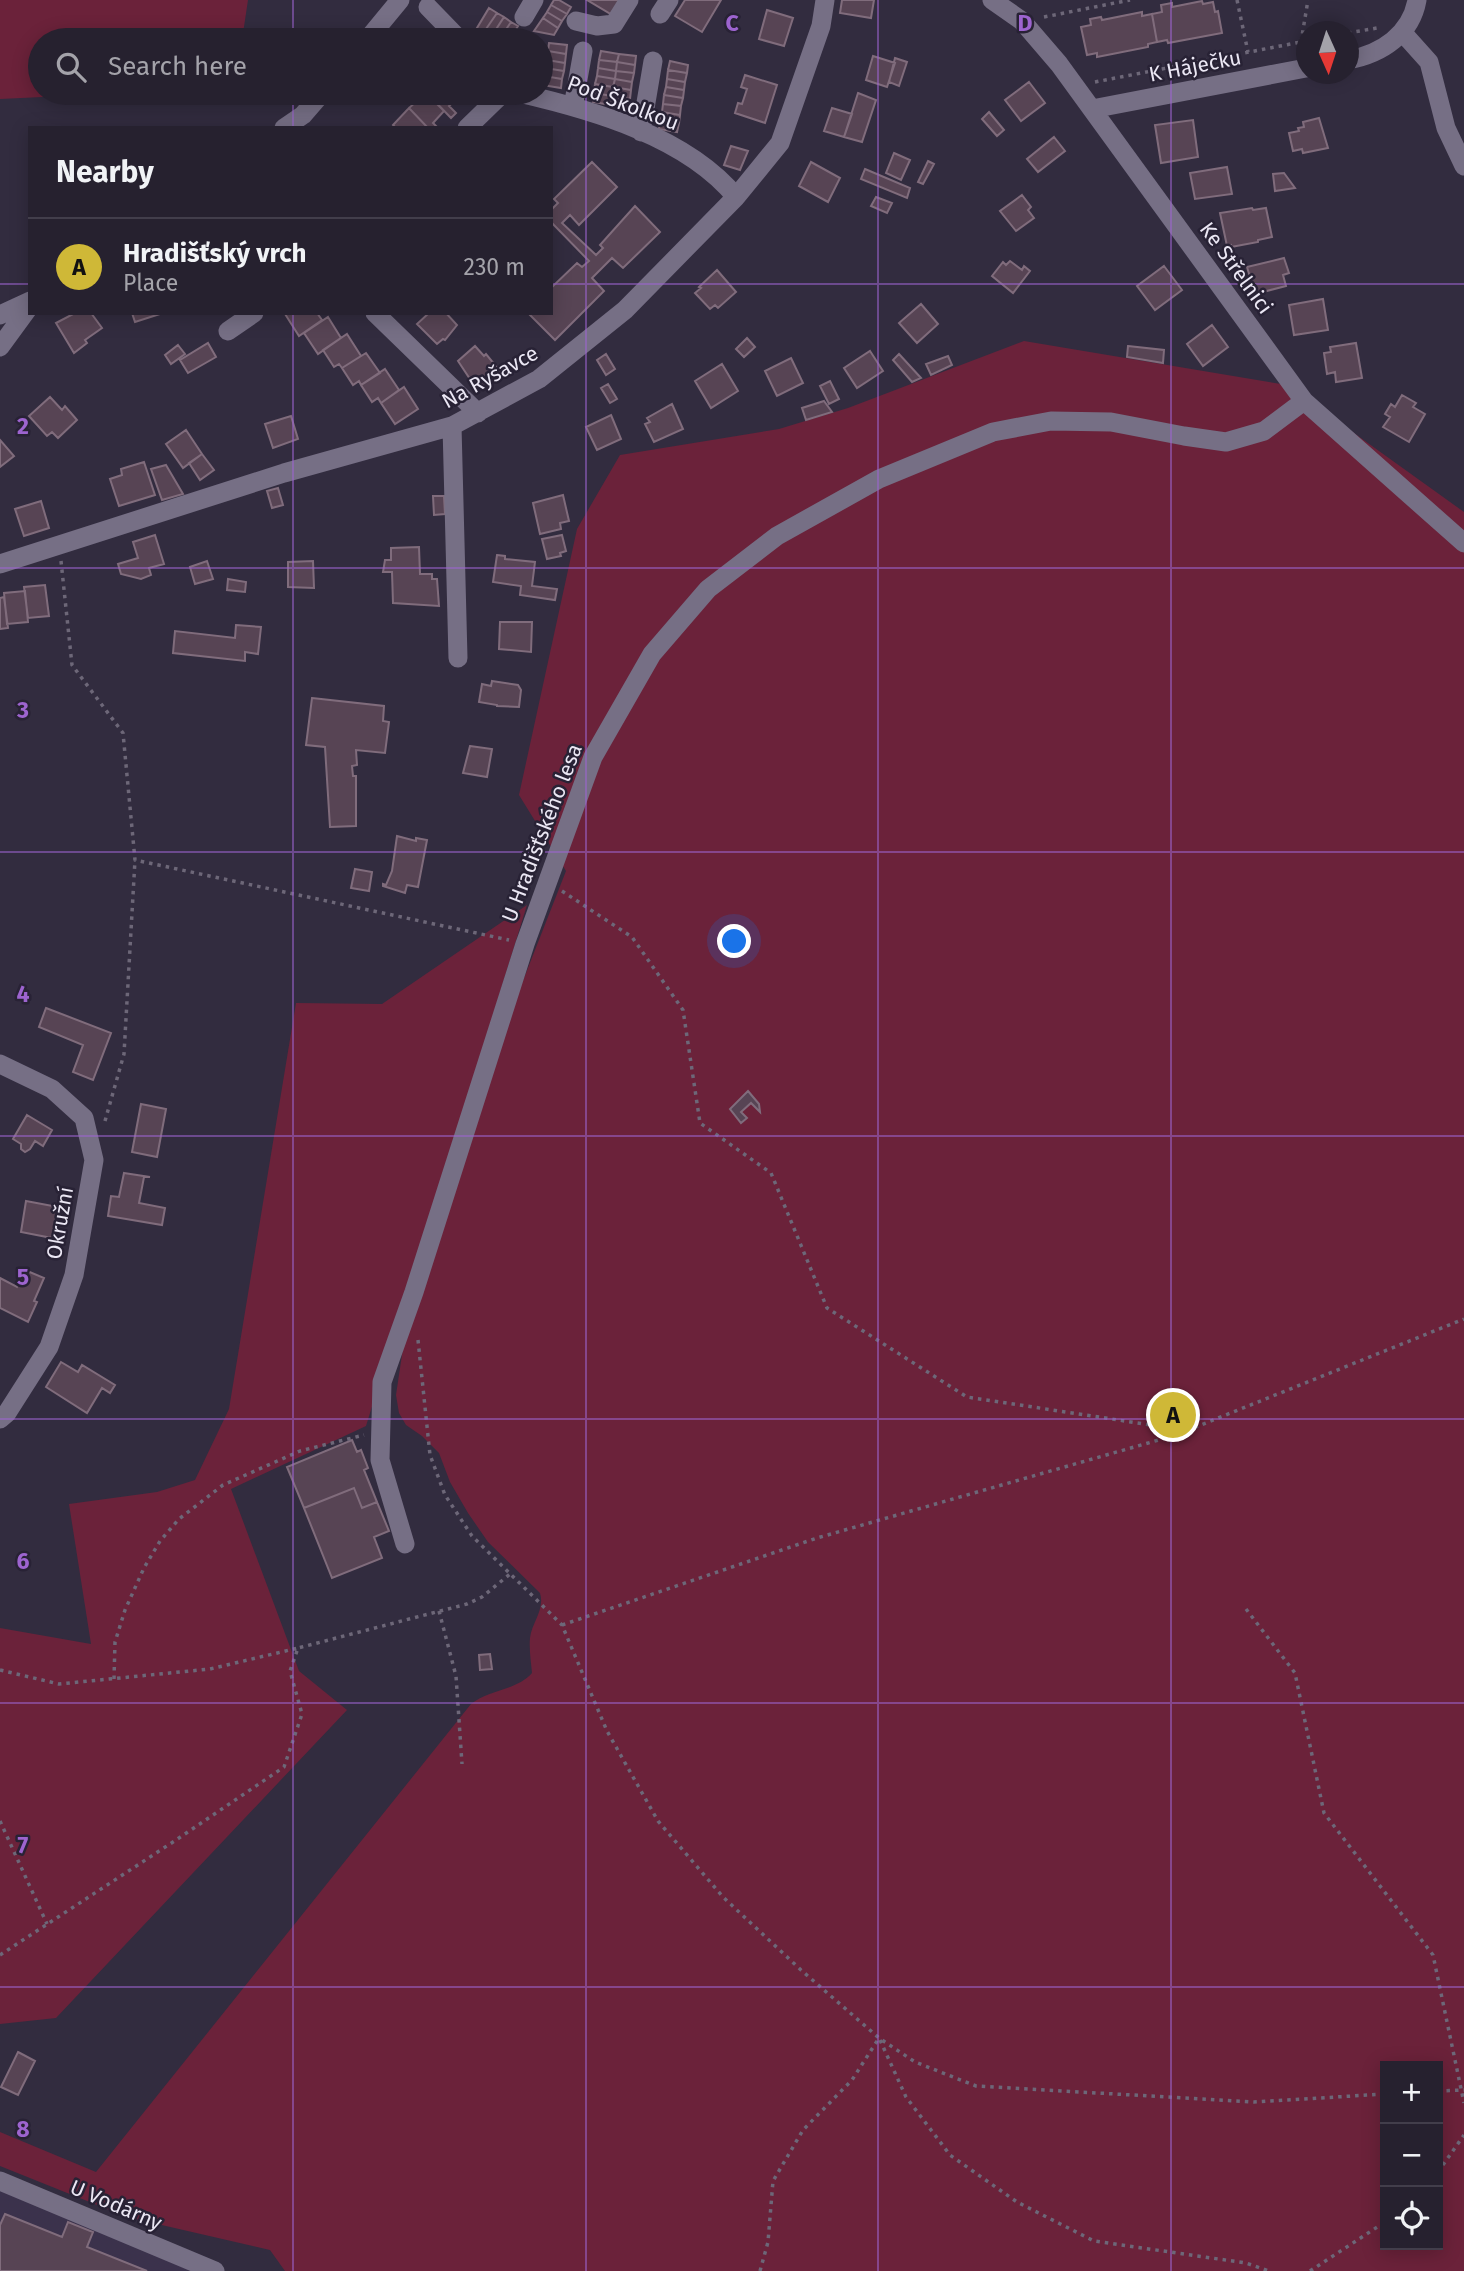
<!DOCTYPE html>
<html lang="en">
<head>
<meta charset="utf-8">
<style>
  body { margin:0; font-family:"Fira Sans",sans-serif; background:#2e2937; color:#f1f3f6 }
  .controls { position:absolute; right:21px; bottom:21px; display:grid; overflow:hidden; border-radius:0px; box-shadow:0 4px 18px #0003 }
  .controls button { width:63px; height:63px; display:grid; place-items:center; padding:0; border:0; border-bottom:2px solid #423e4b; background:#26212f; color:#f1f3f6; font:35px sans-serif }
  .compass { position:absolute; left:1296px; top:21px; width:63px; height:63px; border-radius:50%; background:#26212f; box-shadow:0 4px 18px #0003; rotate:177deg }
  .you { position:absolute; left:735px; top:942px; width:24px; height:24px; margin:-18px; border:5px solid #fff; border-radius:50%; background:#1a73e8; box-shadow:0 0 0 10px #1a73e833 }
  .badge { display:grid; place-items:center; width:46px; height:46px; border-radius:50%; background:#cfb837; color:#111; font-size:23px; font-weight:700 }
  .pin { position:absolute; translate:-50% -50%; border:4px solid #fff; box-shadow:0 2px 7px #0006 }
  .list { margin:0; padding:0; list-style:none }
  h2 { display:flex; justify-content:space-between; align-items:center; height:91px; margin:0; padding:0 28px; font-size:30px }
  h2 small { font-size:23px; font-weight:400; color:#a4a3aa }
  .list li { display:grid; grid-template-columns:46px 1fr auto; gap:21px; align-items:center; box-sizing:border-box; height:98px; padding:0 28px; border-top:2px solid #423e4b }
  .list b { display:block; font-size:26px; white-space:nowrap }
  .list p { margin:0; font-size:23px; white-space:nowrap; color:#a4a3aa }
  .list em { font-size:23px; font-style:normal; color:#a4a3aa }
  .icon { flex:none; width:38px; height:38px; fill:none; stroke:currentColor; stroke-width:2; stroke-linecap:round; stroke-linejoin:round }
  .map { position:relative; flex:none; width:1464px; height:2271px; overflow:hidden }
  .search { position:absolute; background:#26212f; box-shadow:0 4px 18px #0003; left:28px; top:28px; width:525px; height:77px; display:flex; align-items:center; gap:18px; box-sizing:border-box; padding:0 24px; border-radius:38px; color:#a4a3aa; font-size:26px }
  .panel { position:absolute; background:#26212f; box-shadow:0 4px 18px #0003; left:28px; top:126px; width:525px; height:189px; border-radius:0px }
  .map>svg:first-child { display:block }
</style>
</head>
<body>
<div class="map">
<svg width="1464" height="2271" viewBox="0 0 1464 2271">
  <rect width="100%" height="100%" fill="#322c3f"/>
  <!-- built -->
  <path fill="#3b324c" d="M0,2187L200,2271H0Z"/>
  <!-- green -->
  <path fill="#6b223a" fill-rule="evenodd" d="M0,0H248L242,40H40V93H127L0,99Z
    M1024,341L1287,385L1464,512V2271H285L270,2250L127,2217L0,2166V2132L96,2172L471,1704C489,1689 516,1691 532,1673C531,1662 529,1649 530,1638C532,1622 545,1610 540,1593L488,1542L468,1513L450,1482L439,1453L422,1436L406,1425L399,1413L396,1395L403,1348L515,1001L566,871L519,795L577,529L620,455L779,429L848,408ZM1385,2066H1438V2245H1385Z
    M527,905L366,1426L231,1489L299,1671L347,1710L56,2018L0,2024V1628L91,1644L69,1504L157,1492L195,1480L229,1409L296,1003L382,1004Z"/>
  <!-- building -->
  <path fill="#574454" stroke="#806c7c" stroke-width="2" d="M554,0H559L571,7L567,14L551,5Z
    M587,0H621L614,16Z
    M685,0H721L702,32L675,16Z
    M842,0H874L871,18L840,13Z
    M1202,1L1203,4L1213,2L1215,12L1218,11L1222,33L1168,43L1167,40L1157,42L1152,14L1162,12L1161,5L1172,3V7Z
    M551,5L567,14L562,21L547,12Z
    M489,8L497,13L484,32L477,28Z
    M767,10L793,18L784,46L759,39Z
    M547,12L562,21L558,28L543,18Z
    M1142,12V16L1152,14L1157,42L1148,44V47L1097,57V53L1087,55L1081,27L1091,25L1090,19L1101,17L1102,20Z
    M497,13L504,17L491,37L484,32Z
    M504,17L511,22L499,40H497L491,37Z
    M543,18L558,28L554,35L534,31Z
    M511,22L518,26L509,40H499Z
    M549,43L567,45L566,54L548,51Z
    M548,51L566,54L565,63L547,60Z
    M601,51L619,54L617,62L599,60Z
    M619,54L636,56L635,65L617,62Z
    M873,56L895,63L887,87L866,80Z
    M895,58L907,62L899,86L889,82Z
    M547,60L565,63L564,71L545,68Z
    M599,60L617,62L616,71L598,68Z
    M670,61L688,65L687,73L668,70Z
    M617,62L635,65L634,73L616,71Z
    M545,68L564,71L562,79L544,76Z
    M598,68L616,71L615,79L597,76Z
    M668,70L687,73L685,82L667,79Z
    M616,71L634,73L632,82L615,79Z
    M745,75L777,85L765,123L735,113L738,103L742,104L747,89L741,87Z
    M544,76L562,79L561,88L542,85Z
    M597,76L615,79L613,87L595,84Z
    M615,79L632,82L631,90L613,87Z
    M667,79L685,82L684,90L666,87Z
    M1029,82L1045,103L1021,121L1005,100Z
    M595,84L613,87L612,96L594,93Z
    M613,87L631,90L630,99L612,96Z
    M666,87L684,90L683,98L664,95Z
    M426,93L444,111L433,123L438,128H428L409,108Z
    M427,93H459L461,95L449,106L456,113L451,118Z
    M594,93L612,96L611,105L593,102Z
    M858,93L876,100L862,142L844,137Z
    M664,95L683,98L681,106L663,104Z
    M612,96L630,99L629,107L611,105Z
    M663,104L681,106L680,115L662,112Z
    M409,108L428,128H396L393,125Z
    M832,108L852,114L844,137L824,131Z
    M662,112L680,115L679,123L660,120Z
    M989,112L1004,130L997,136L982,119Z
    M1319,118L1328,148L1303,153L1302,149L1293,151L1289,133L1299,131L1298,128L1304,127L1303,122Z
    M660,120L679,123L677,132L659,129Z
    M1193,120L1198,157L1161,163L1155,125Z
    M1054,137L1065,151L1038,172L1027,159Z
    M731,146L748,151L740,170L724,165Z
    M894,153L910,160L901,180L886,173Z
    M928,161L934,164L923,184L918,182Z
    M592,162L617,187L579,225L570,215L562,223L596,255L603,248L600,245L635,206L660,232L623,268L612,258L592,278L604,291L555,340L528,313H551V288L577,263L582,267L589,261L551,222V210L558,203L554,199Z
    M811,162L840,178L828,202L799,186Z
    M1227,167L1232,194L1195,199L1190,173Z
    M865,169L910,188L907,198L861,179Z
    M1284,173L1295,188L1275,191L1273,174Z
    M1022,195L1031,207L1028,210L1034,218L1016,231L1000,211Z
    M876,197L892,203L887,213L871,206Z
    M1252,208L1253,210L1266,208L1272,237L1258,240V242L1231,247V245L1227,246L1220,213Z
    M1284,258L1289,273L1283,275L1286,286L1255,294L1247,267Z
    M1010,261L1022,270L1024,266L1030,271L1013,293L992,276L1003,262L1006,265Z
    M1164,266L1182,290L1155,310L1137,286Z
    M717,270L736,292L718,308L715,305L710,309L695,293L701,288L699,287Z
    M1323,299L1328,330L1294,335L1289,305Z
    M921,304L938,324L917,343L899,323Z
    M75,313H91L102,328L85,340L87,343L74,353L56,323Z
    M132,313H163L135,322Z
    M286,313H317L322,320L299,336L285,314Z
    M429,313H446L457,325L445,340L443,339L437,344L417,324Z
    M328,317L341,338L318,354L304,333Z
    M1212,325L1228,347L1203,366L1187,344Z
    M347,334L361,356L342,368L339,364L334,367L323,350Z
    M747,338L755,347L744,357L736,349Z
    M208,343L216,357L188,373L180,360Z
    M1356,343L1362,378L1336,382L1335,372L1327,374L1324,353L1331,352L1330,347Z
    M178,345L185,354L171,364L165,355Z
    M475,346L484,356L486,354L500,371L481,387L475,380L472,382L458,361Z
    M1128,346L1164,350L1163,363L1127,357Z
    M870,351L883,371L857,388L844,368Z
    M366,353L380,373L361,385L359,381L353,385L342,368Z
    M606,354L615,369L606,375L597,360Z
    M899,354L921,378L912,382L893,360Z
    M948,356L952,365L931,375L926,364Z
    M791,358L803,383L777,396L765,371Z
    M722,364L738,391L711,408L695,381Z
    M385,369L399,390L381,403L378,398L372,402L361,385Z
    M830,381L839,399L829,404L820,386Z
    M608,384L617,399L610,403L601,388Z
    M404,387L418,409L395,424L381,403Z
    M1402,395L1416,403L1413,407L1425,414L1409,442L1383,427L1390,417L1385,414L1391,404L1395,407Z
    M50,397L62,410L65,406L77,420L58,438L52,432L47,436L29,416Z
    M824,401L832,412L806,420L802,408Z
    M672,404L683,429L654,442L645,424L650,422L647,418Z
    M611,415L621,439L597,450L586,427Z
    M291,416L298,439L273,448L265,424Z
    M186,430L202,454L183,468L166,444Z
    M0,440L14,456L0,467Z
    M202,454L214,470L200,480L189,463Z
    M144,462L155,495L119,506L110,479L122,475L121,469Z
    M166,465L183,494L162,500L151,469Z
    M278,488L283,505L272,508L267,491Z
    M563,495L569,521L560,523L561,529L540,534L533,503Z
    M433,496H444L445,514L434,515Z
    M41,501L49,528L24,536L15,509Z
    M155,535L164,564L149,568L151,575L141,579L121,574L118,564L138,558L133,542Z
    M562,535L566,551L560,553L561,556L547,559L542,539Z
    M419,547L420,574H432V579H437L439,606L393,603L392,572H383L385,560H391V548Z
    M497,555L505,556V559L535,562L532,586L557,589L555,600L520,595L521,586L493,582Z
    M207,561L213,579L195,584L190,567Z
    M313,561L314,588L288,587V562Z
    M228,579L246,582L245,592L227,590Z
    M45,585L49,616L28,618L24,587Z
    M25,591L28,622L7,624L4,593Z
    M4,597L8,628L0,629V598Z
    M500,622H532L531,652L499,649Z
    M236,625L261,627L258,654L245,652V661L173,653L175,631L235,638Z
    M492,681L518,685L521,690L519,707L497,706V705L479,702L482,684L491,686Z
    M312,698L384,706L383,721L389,722L385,753L356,750L357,765L352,766L353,776H356V826L330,827L325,747L306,745Z
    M470,746L492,749L487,777L463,773Z
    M397,836L416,841V838L427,840L418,887L407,885L405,893L383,886V884L386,885L392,871Z
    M355,869L372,872L369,891L351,888Z
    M46,1008L111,1033L93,1080L73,1072L83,1045L39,1027Z
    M748,1091L759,1104L760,1112L751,1103L741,1112L747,1118L741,1123L730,1109Z
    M141,1104L166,1109L157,1157L132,1152Z
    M27,1115L52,1130L43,1146L35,1141L30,1149L25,1152L21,1149V1144L13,1139Z
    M124,1173L150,1177H144L139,1203L165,1208L162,1225L108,1216L111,1196L119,1197Z
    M26,1201L58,1207L52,1238L21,1232Z
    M25,1270L44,1278L34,1301L37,1302L28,1322L0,1308V1278L17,1287Z
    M61,1362L78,1372L82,1365L115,1385L110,1393L102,1388L87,1413L46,1387Z
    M352,1440L357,1452L361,1450L368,1468L364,1470L377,1502L362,1508L354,1488L304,1508L287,1467Z
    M354,1488L362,1508L377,1502L389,1531L374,1537L382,1558L332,1578L304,1508Z
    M490,1654L492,1669L480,1670L479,1655Z
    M18,2052L35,2061L18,2095L1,2087Z
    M5,2214L62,2237L68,2222L93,2232L87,2247L147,2271H0V2225Z"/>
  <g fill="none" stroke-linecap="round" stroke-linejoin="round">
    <!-- path -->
    <path stroke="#6d6778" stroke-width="3.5" stroke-dasharray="3.5 5" stroke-linecap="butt" d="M1237,0L1248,52
      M1044,17L1130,0
      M1348,33L1377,28
      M1301,42L1308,0
      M1095,82L1306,41
      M61,561L72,665L123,733L135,860L509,940
      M562,891L632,937L683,1010L700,1123L771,1173L827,1308L967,1397L1184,1430
      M105,1121L124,1054L135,860
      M418,1340L430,1455L445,1495L472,1536L562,1625L607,1731L658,1821L723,1897L801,1970L879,2038L915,2062L976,2086L1254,2102L1385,2094
      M1246,1609L1295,1673L1324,1813L1433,1955L1464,2103
      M439,1611L456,1676L462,1764
      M562,1625L817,1538L1176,1435L1464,1319
      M0,1670L59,1684L210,1669L298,1648
      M114,1679L115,1642L125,1610L144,1568L160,1541L179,1519L223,1485L300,1451L364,1435
      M0,1821L47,1924
      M0,1955L176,1840L284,1767L302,1714L290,1671L298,1648L467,1604L482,1597L510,1574
      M880,2040L906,2097L950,2155L1017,2202L1094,2241L1246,2263L1269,2271
      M1438,2091L1464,2090
      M1438,2172L1464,2135
      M760,2271L768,2242L773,2181L803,2130L852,2080L879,2038
      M1310,2271L1385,2222"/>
    <!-- minor -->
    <path stroke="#766f85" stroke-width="19" d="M992,0L1022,21L1059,64L1304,401L1464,543
      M428,7L460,40
      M660,14L669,0
      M524,17L534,0
      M576,21L597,26L614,24L629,0
      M1403,33L1429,62L1446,128L1464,166
      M367,40L400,0
      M1348,60C1382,54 1411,34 1417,0
      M519,93C593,110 687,137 736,197
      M573,107L583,51
      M1092,109L1306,68
      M284,128L303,115L322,93
      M467,128L503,93
      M641,132L653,61
      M375,313L478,413
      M0,315L30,301
      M228,331L254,313
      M0,347L30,306
      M452,426L458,658
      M0,564L284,473L452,426L539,379L625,310L736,197L780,143L821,26L825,0
      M0,1064L52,1089L84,1118L94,1160L74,1275L49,1347L7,1413L0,1419
      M405,1544L380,1460L382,1382L414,1292L525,944L593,757L652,654L708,589L777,536L879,479L993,432L1051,421L1111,422L1184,436L1226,442L1264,431L1304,401
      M0,2181L215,2271"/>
  </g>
  <!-- grid -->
  <path fill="none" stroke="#9d64cf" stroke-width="2" stroke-opacity="0.55" d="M293,0V40M586,0V2271M878,0V2271M1171,0V2271M293,93V128M0,284H30M551,284H1464M293,313V2271M0,568H1464M0,852H1464M0,1136H1464M0,1419H1464M0,1703H1464M0,1987H1464"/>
  <g text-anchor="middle" stroke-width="5" stroke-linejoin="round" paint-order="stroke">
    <!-- street labels -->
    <g font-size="21" fill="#ebe7f4" stroke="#282235">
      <text transform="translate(1195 66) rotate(-11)" y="7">K Háječku</text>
      <text transform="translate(623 103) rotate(21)" y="7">Pod Školkou</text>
      <text transform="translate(1236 268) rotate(54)" y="7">Ke Střelnici</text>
      <text transform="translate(490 377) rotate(-29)" y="7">Na Ryšavce</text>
      <text transform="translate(542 833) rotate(-69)" y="7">U Hradišťského lesa</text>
      <text transform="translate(60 1223) rotate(-80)" y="7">Okružní</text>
      <text transform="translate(116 2205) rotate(23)" y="7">U Vodárny</text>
    </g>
  </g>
  <g font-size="23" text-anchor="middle" font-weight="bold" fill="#9d64cf" stroke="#282235" stroke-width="5" stroke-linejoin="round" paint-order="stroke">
    <text x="732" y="31">C</text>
    <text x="1025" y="31">D</text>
    <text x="23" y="434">2</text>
    <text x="23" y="718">3</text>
    <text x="23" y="1002">4</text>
    <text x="23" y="1285">5</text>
    <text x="23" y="1569">6</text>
    <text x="23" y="1853">7</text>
    <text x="23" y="2137">8</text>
  </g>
</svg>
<div class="controls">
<button>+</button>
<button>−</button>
<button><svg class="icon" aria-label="locate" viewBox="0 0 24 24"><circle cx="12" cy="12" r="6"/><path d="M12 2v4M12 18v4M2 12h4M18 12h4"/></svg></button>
</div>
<svg class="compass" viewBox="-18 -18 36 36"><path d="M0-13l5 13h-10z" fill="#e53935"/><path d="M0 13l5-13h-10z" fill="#a4a3aa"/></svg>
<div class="you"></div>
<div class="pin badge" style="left:1173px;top:1415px">A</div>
<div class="search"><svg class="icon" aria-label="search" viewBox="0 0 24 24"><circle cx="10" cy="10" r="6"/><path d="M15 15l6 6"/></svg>Search here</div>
<section class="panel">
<h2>Nearby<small></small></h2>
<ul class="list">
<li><span class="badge">A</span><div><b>Hradišťský vrch</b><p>Place</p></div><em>230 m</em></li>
</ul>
</section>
</div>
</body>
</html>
